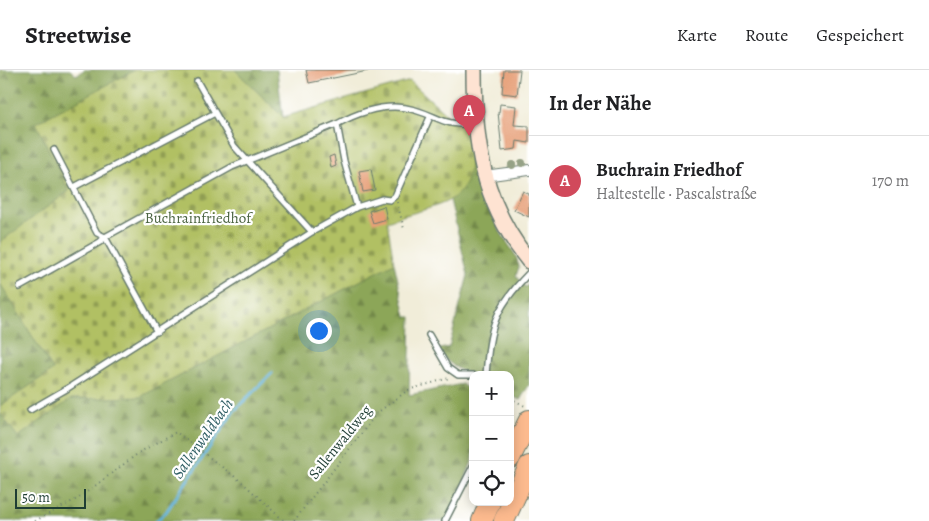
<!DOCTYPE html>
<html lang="de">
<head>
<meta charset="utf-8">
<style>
  body { margin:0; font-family:Alegreya,serif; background:#f2f2f2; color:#202124 }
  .controls { position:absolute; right:15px; bottom:15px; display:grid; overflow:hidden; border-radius:10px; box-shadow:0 2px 12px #0003 }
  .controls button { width:45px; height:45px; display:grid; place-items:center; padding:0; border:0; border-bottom:1px solid #e0e0e0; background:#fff; color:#202124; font:25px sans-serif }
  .scale { position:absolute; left:15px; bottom:12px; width:71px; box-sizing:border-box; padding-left:5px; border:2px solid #1f3d34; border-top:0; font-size:14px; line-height:18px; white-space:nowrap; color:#1f3d34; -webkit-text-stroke:4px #fff; paint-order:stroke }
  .you { position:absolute; left:318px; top:260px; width:18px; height:18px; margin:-12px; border:4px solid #fff; border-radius:50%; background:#1a73e8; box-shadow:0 0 0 8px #1a73e833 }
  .badge { display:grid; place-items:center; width:32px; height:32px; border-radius:50%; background:#d1495b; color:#fff; font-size:16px; font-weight:700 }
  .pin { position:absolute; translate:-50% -41px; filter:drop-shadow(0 1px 2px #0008) }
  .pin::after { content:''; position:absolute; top:26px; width:18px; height:15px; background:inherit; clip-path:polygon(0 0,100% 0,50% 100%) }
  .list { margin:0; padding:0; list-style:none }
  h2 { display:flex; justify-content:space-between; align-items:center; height:65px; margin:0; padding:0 20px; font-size:21px }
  h2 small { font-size:16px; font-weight:400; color:#757577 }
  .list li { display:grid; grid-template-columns:32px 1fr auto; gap:15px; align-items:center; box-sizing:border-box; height:90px; padding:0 20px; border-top:1px solid #e0e0e0 }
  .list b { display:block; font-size:19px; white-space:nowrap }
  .list p { margin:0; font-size:16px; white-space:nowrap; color:#757577 }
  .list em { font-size:16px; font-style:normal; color:#757577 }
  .icon { flex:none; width:28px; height:28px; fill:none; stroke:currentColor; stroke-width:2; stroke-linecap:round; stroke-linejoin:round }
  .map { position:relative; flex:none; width:529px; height:451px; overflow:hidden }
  header { display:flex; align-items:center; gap:30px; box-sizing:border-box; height:70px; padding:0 25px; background:#fff; border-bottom:1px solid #e0e0e0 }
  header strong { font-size:24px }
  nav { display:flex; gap:28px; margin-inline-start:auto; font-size:18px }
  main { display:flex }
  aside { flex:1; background:#fff }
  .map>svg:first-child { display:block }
</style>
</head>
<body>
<header>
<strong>Streetwise</strong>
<nav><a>Karte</a><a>Route</a><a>Gespeichert</a></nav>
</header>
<main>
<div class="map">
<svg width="529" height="451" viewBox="0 0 529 451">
  <defs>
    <pattern id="forest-firs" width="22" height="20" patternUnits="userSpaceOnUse" patternTransform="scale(1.25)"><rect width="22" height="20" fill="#8ca659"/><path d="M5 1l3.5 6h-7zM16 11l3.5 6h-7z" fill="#72884a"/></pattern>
    <pattern id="cemetery-stones" width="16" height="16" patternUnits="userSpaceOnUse" patternTransform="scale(1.25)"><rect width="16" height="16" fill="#b1c063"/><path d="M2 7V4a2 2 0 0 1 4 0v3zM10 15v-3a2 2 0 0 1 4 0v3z" fill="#8f9d52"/></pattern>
  </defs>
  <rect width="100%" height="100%" fill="#fff"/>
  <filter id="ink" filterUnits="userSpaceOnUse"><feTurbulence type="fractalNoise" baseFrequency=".02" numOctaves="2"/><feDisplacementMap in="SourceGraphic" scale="10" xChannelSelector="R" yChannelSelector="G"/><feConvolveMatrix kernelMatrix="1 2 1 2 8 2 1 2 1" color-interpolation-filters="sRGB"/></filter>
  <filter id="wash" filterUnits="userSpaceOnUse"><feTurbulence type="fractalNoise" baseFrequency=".0096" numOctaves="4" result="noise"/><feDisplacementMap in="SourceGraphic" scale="20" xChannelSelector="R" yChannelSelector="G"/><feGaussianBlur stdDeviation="1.12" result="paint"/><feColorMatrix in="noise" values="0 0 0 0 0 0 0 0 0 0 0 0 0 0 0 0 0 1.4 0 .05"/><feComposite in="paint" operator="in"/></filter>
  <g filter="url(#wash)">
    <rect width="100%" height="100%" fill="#f1edd9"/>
    <!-- forest -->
    <path fill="url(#forest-firs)" stroke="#567246" d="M0,0H70L76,5L84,0H135L36,53L69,121L0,172Z
      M235,0H277L283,47Z
      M471,79L482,125L501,163L516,186L519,197L516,206L525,217L529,215V315L520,330L510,325V305C472,305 464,309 436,280L449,277L468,205L450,130L466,112Z
      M394,193L406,247H411L409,325L462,314L473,324V389L449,451H0V343L18,367L71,329L140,327Z
      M0,213L53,300L0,336Z"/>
    <!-- cemetery -->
    <path fill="url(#cemetery-stones)" stroke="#687e4c" d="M135,0H235L283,47L410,11L453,50L462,40C469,69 481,111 450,130C436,138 403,145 387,151L394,193L140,327L71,329L18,367L0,343V336L53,300L0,213V172L69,121L36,53Z"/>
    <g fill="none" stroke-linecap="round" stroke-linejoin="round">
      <!-- stream -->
      <path stroke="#60b3dc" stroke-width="3" d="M156,451L166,442L234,341L272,303"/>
    </g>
    <g id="blocks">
      <!-- building -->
      <path fill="#e69d75" d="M306,0H368V1L309,13Z
        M504,0H520L517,25L502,23Z
        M500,34L516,36L514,55L529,56V73L517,71L516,79L502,81L498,42H499Z
        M334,85L336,96L331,98L329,87Z
        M371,99L375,120L363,122L359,101Z
        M523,121L529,124V147L514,140Z
        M384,136L387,149L373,153L369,141Z"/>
    </g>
  </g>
  <g filter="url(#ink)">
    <use href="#blocks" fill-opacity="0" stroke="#687b6e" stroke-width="1"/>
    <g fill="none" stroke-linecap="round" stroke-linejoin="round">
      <defs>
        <path id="lane" d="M197,11L234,76L312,162
          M430,47L395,126L390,130L382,129L357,137L344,91L337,54C361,41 388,32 415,40C442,48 443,56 475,54
          M54,80L97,163L105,167L157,262
          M74,117L215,43
          M20,217L100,172L105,167L232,97L337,54
          M429,265L448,298L458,305H473
          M486,305C490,256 494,239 529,203
          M30,340L68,318L312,162L357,137
          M445,451L473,396"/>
        <path id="street" d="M484,106L529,100"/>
        <path id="secondary" d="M474,0C474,72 482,133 529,191"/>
        <path id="highway" d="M510,388L529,350
          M482,451L490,432
          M504,451L529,396"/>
      </defs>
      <!-- lane casing -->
      <use href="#lane" stroke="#687b6e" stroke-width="8"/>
      <!-- street casing -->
      <use href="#street" stroke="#687b6e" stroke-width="12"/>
      <!-- secondary casing -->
      <use href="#secondary" stroke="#687b6e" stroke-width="18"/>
      <!-- highway casing -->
      <use href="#highway" stroke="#687b6e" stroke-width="22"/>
      <!-- path -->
      <path stroke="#687b6e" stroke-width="2" stroke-dasharray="1 4" stroke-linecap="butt" d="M397,132L404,159
        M510,328L525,336
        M35,451L79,428L140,382L176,362L243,413L284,451
        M294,451L377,343L408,320L449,308"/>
      <!-- lane -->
      <use href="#lane" stroke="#fff" stroke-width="5"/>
      <!-- street -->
      <use href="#street" stroke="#fff" stroke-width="10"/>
      <!-- secondary -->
      <use href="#secondary" stroke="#fee3d2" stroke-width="15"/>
      <!-- highway -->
      <use href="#highway" stroke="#fcba8e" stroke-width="20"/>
    </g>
    <!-- trees -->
    <g fill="#96a286">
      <circle cx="522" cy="93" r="4"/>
      <circle cx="512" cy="95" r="4"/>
    </g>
  </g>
  <g text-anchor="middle" stroke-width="4.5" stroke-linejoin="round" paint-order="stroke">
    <!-- park labels -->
    <g font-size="15" fill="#4b6442" stroke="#fff">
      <text x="198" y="153">Buchrainfriedhof</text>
    </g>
    <!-- street labels -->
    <g font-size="15" fill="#1f3d34" stroke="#fff">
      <text transform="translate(340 372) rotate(-51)" y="5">Sallenwaldweg</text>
    </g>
    <!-- water labels -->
    <g font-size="16" font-style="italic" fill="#326066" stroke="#fff">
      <text transform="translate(202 368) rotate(-55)" y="6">Sallenwaldbach</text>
    </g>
  </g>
</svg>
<div class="controls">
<button>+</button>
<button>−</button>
<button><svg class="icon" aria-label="locate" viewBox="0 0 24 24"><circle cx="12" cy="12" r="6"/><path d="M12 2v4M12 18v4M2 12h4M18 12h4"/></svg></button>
</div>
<div class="scale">50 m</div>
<div class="you"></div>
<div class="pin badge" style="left:469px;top:66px">A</div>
</div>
<aside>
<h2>In der Nähe<small></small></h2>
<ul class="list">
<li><span class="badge">A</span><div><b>Buchrain Friedhof</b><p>Haltestelle · Pascalstraße</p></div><em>170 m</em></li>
</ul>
</aside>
</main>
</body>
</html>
